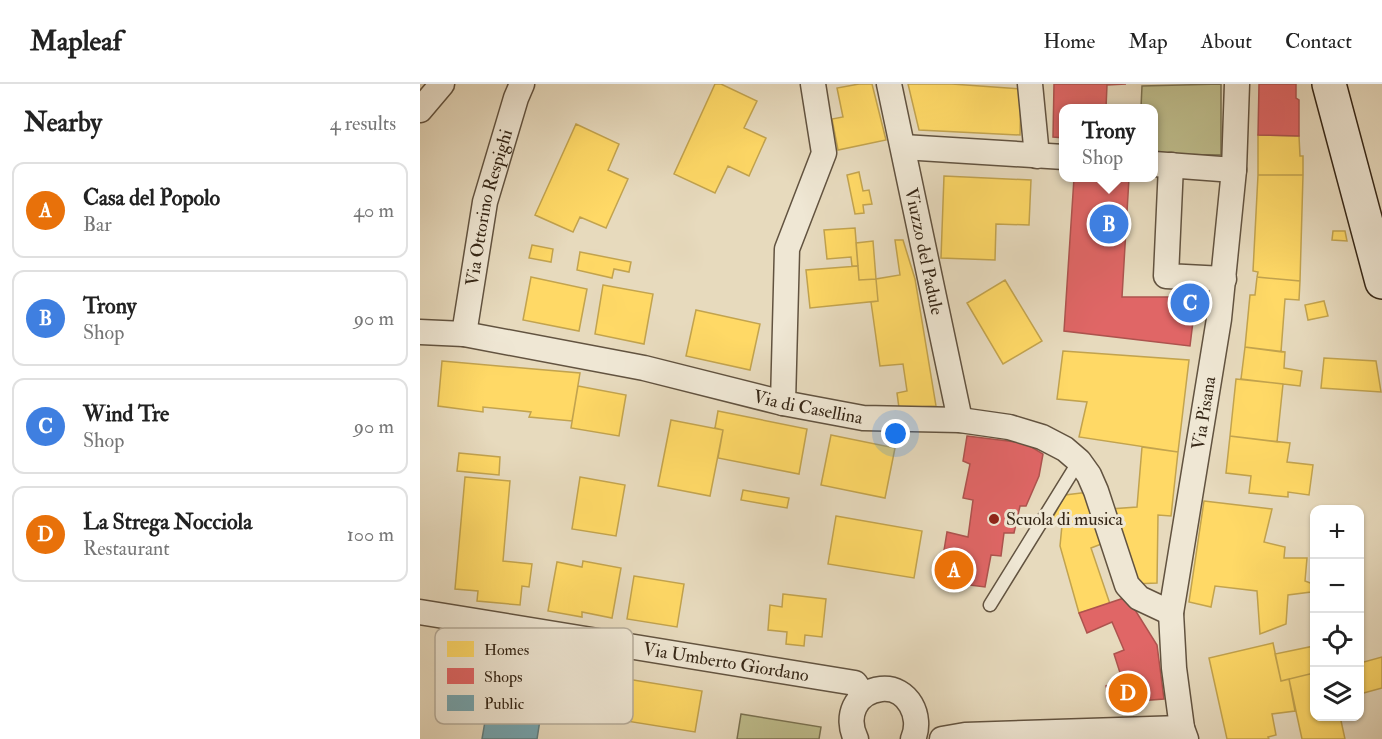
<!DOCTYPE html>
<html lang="en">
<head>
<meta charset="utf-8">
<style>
  body { margin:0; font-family:"IM FELL Double Pica",serif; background:#f2f2f2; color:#222 }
  .controls { position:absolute; right:18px; bottom:18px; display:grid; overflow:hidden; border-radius:12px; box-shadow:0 2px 4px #0004 }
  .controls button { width:54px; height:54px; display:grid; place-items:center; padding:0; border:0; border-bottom:2px solid #e0e0e0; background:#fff; color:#222; font:30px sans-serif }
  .you { position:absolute; left:476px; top:350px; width:21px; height:21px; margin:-15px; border:4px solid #fff; border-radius:50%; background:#1a73e8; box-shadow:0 0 0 9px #1a73e833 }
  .badge { display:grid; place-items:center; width:39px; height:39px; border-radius:50%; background:#b45309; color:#fff; font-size:20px; font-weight:700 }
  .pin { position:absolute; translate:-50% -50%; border:3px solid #fff; box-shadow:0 2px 6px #0006 }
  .popup { position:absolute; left:639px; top:20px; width:99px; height:78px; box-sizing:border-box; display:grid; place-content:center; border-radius:12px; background:#fff; filter:drop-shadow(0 2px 4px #0005); font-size:20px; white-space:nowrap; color:#767676 }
  .popup b { font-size:22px; color:#222 }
  .popup::after { content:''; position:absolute; left:50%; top:100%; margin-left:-12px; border:12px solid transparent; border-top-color:#fff }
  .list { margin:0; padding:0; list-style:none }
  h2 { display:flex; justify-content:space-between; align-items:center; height:78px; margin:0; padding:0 24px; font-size:26px }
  h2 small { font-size:20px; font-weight:400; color:#767676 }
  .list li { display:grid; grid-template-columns:39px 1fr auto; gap:18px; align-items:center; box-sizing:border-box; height:96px; margin:0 12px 12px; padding:0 12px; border:2px solid #e0e0e0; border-radius:12px }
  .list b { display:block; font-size:22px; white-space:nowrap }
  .list p { margin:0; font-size:20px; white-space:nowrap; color:#767676 }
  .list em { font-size:20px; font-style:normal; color:#767676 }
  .icon { flex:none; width:33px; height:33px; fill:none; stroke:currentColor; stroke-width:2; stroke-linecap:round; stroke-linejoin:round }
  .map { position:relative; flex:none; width:962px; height:655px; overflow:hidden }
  header { display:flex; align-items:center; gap:36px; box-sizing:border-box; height:84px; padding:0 30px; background:#fff; border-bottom:2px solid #e0e0e0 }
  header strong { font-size:28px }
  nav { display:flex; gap:33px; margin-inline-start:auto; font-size:21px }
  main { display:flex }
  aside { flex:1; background:#fff }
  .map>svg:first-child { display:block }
</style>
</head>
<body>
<header>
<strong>Mapleaf</strong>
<nav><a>Home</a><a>Map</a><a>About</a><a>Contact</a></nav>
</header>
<main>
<aside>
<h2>Nearby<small>4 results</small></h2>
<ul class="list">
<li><span class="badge" style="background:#e8710a">A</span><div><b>Casa del Popolo</b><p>Bar</p></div><em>40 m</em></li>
<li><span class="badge" style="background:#3f7fe0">B</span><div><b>Trony</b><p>Shop</p></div><em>90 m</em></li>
<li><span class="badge" style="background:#3f7fe0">C</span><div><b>Wind Tre</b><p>Shop</p></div><em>90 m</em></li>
<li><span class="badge" style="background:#e8710a">D</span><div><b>La Strega Nocciola</b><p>Restaurant</p></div><em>100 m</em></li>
</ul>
</aside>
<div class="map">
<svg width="962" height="655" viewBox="0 0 962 655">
  <rect width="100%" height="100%" fill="#e7dabd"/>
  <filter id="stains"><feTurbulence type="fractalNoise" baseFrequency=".00333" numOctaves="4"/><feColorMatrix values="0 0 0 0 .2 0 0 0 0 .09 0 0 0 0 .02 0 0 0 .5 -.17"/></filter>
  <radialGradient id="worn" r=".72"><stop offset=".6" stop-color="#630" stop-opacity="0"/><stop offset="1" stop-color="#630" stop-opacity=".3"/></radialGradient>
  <!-- green -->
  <path fill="#bebd8c" stroke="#7a7251" stroke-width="1.5" d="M801,0V71L734,70V24H721L722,2Z
    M321,630L401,643L399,655H317Z"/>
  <!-- homes -->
  <path fill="#ffd966" stroke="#c2a34e" stroke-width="1.5" d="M295,0H301L337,17L324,44L346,54L329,92L308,82L295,109L254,90Z
    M439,0H452L466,56L418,66L412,35L423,33L417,4Z
    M488,0H532L601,5L600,51L499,46Z
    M156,40L199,60L188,86L208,95L186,144L160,133L153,148L115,131Z
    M838,51L879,52L880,72H883V91H838Z
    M439,88L443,107L449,106L452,120L443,121L444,129L435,130L427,91Z
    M838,91H883L880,197L837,193L838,188L833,187Z
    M524,92L611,96L609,141L576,140L575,176L521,174Z
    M435,144L438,182H432L431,173L407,175L404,146Z
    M913,147H925L927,157L912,156Z
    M475,156H483L495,195L516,322L479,324L477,309L487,307L483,280L460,282L451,218L458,217L456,195L480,191Z
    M453,157L456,195L439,196L436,159Z
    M112,161L133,165L131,178L109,174Z
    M160,168L211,178L209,188L194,185L192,194L157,186Z
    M438,182L439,196L456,195L458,217L390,224L386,186Z
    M111,193L167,205L159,247L103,236Z
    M837,193L880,197L879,216L865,215L861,268L825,263L830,211H835Z
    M585,196L622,257L583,280L547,219Z
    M183,201L233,210L224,260L175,250Z
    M904,217L908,232L888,236L885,221Z
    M276,226L340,240L330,286L266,272Z
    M825,263L865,268L864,284L882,287L880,302L821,295Z
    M643,267L769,276L758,368L659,353L667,318L637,315Z
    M904,274L956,277L961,308L901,304Z
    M22,277L160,289L152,337L109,333L111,328L63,323V328L18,322Z
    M816,295L863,300L857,358L810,352Z
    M158,302L206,311L199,352L151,344Z
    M298,327L387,345L379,390L298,374L303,346L295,344Z
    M251,336L303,346L290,412L238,402Z
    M411,351L475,364L465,414L401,401Z
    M810,352L870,359L867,378L893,381L889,411L868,408V413L829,409L831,392L806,389Z
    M722,363L758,368L751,432L738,431L737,499L713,500L690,425L717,423Z
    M39,369L80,373L79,391L37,387Z
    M45,393L90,397L83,477L112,480L109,503L102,502L100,521L57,517L58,507L35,505Z
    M160,393L205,401L196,452L152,445Z
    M323,406L369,414L367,424L321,416Z
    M669,408L684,459L671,464L690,520L659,529L640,462L642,441L630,439L645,411Z
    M784,417L852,425L844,458L865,463L864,474H887L885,497L893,500L891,508L868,511L866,540L840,550L837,507L795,502L791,523L769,518Z
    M416,432L502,447L494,494L408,480Z
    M163,477L201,484L192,534L162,528V533L128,527L137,478L162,483Z
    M214,492L264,500L257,543L207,535Z
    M363,510L406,515L402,553L385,551L384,562L366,560L367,548L348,546L350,521L362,523Z
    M853,559L861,597L869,595L875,627L852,630L856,651L848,653L849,655H807L789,574Z
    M894,562V589L861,597L855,570Z
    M962,573V604L940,610V579Z
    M894,589V632H920L925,655H882L869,595Z
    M207,595L282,607L275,648L200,636Z"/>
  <!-- shops -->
  <path fill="#e06666" stroke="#ad534e" stroke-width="1.5" d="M634,0H706L687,1L686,24H644V54L633,53Z
    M839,0H876V14L879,16V52L838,51Z
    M654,94H709L702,213H776L770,262L644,247Z
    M547,352L605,359L623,370L619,392L606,422H600L594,449H584L581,472L571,471L565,503L519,497L527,448L548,453L553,416L543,414L550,380L543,377Z
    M707,513L737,561L744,615L691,619L686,602L702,595L694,570L704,566L692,538L667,549L659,529Z"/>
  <!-- public -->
  <path fill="#76a5af" stroke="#627f81" stroke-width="1.5" d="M69,614L122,623L117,655H62Z"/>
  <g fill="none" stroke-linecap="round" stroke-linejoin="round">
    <defs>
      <path id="service" d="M570,521L659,377"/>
      <g id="minor">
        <path id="s1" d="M469,0L540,336"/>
        <path d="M610,0L617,72"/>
        <path d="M0,26L22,0"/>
        <path d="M483,63L644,73"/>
        <path d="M734,80L814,86"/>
        <path d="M751,81L746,192L804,195"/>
        <path id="s2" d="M0,248L44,250L224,284L363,319L443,334L540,336L589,343L622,353L645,365L659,377L669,391L676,407L707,501L719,514L751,529"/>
        <path id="s3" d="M44,250L65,118L96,14L102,0"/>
        <path d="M363,319L367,165L404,69L393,0"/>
        <path id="s4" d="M0,528L435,599L443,611"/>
        <path d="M436,655C425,633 435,608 461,605C488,602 503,633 493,655"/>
        <path d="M522,655L545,651L762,644"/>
        <path id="s5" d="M766,655L762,644L754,584L751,529L799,235L814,86L817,0"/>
      </g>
      <path id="secondary" d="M909,0L962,198"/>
    </defs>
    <!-- service casing -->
    <use href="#service" stroke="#625340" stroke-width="15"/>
    <!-- minor casing -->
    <use href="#minor" stroke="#625340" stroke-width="27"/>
    <!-- secondary casing -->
    <use href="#secondary" stroke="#352616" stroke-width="36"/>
    <!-- service -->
    <use href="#service" stroke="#efe7d4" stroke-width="12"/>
    <!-- minor -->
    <use href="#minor" stroke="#efe7d4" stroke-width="24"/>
    <!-- secondary -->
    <use href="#secondary" stroke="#efe7d4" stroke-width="33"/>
  </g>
  <!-- markers -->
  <circle fill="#8f2418" stroke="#efe7d4" stroke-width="2" cx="574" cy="435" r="6"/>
  <g text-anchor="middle" stroke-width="6" stroke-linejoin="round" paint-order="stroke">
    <!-- street labels -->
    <g font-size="18" fill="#352616" stroke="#efe7d4">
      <text dy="6" stroke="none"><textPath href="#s3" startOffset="129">Via Ottorino Respighi</textPath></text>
      <text dy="6" stroke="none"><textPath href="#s1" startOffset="171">Viuzzo del Padule</textPath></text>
      <text dy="6" stroke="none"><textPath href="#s2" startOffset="396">Via di Casellina</textPath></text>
      <text dy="6" stroke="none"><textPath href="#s5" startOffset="330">Via Pisana</textPath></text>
      <text dy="6" stroke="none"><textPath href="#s4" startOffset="310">Via Umberto Giordano</textPath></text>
    </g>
    <!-- poi labels -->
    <g font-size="18" fill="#352616" stroke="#efe7d4" text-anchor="start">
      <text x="586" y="441">Scuola di musica</text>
    </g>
  </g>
  <!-- legend -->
  <rect x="15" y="544" width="198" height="96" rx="9" fill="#efe7d4" stroke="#b7ad9b" stroke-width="1.5"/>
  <rect x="27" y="557" width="27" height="16" fill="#ffd966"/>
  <rect x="27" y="584" width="27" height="16" fill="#e06666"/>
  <rect x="27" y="611" width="27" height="16" fill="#76a5af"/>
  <g font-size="16" fill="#352616">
    <text x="64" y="571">Homes</text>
    <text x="64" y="598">Shops</text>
    <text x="64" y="625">Public</text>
  </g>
  <rect width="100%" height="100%" filter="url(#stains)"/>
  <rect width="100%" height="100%" fill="url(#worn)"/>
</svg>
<div class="controls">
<button>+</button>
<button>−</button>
<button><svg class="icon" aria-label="locate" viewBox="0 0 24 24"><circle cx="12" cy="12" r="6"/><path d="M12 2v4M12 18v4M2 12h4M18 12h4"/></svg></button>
<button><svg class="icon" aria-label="layers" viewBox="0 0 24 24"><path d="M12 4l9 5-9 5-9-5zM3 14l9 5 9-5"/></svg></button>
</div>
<div class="you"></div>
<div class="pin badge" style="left:534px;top:486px;background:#e8710a">A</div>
<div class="pin badge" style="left:689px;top:140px;background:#3f7fe0">B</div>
<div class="popup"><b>Trony</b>Shop</div>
<div class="pin badge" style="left:770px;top:219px;background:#3f7fe0">C</div>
<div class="pin badge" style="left:708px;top:609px;background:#e8710a">D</div>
</div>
</main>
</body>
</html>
